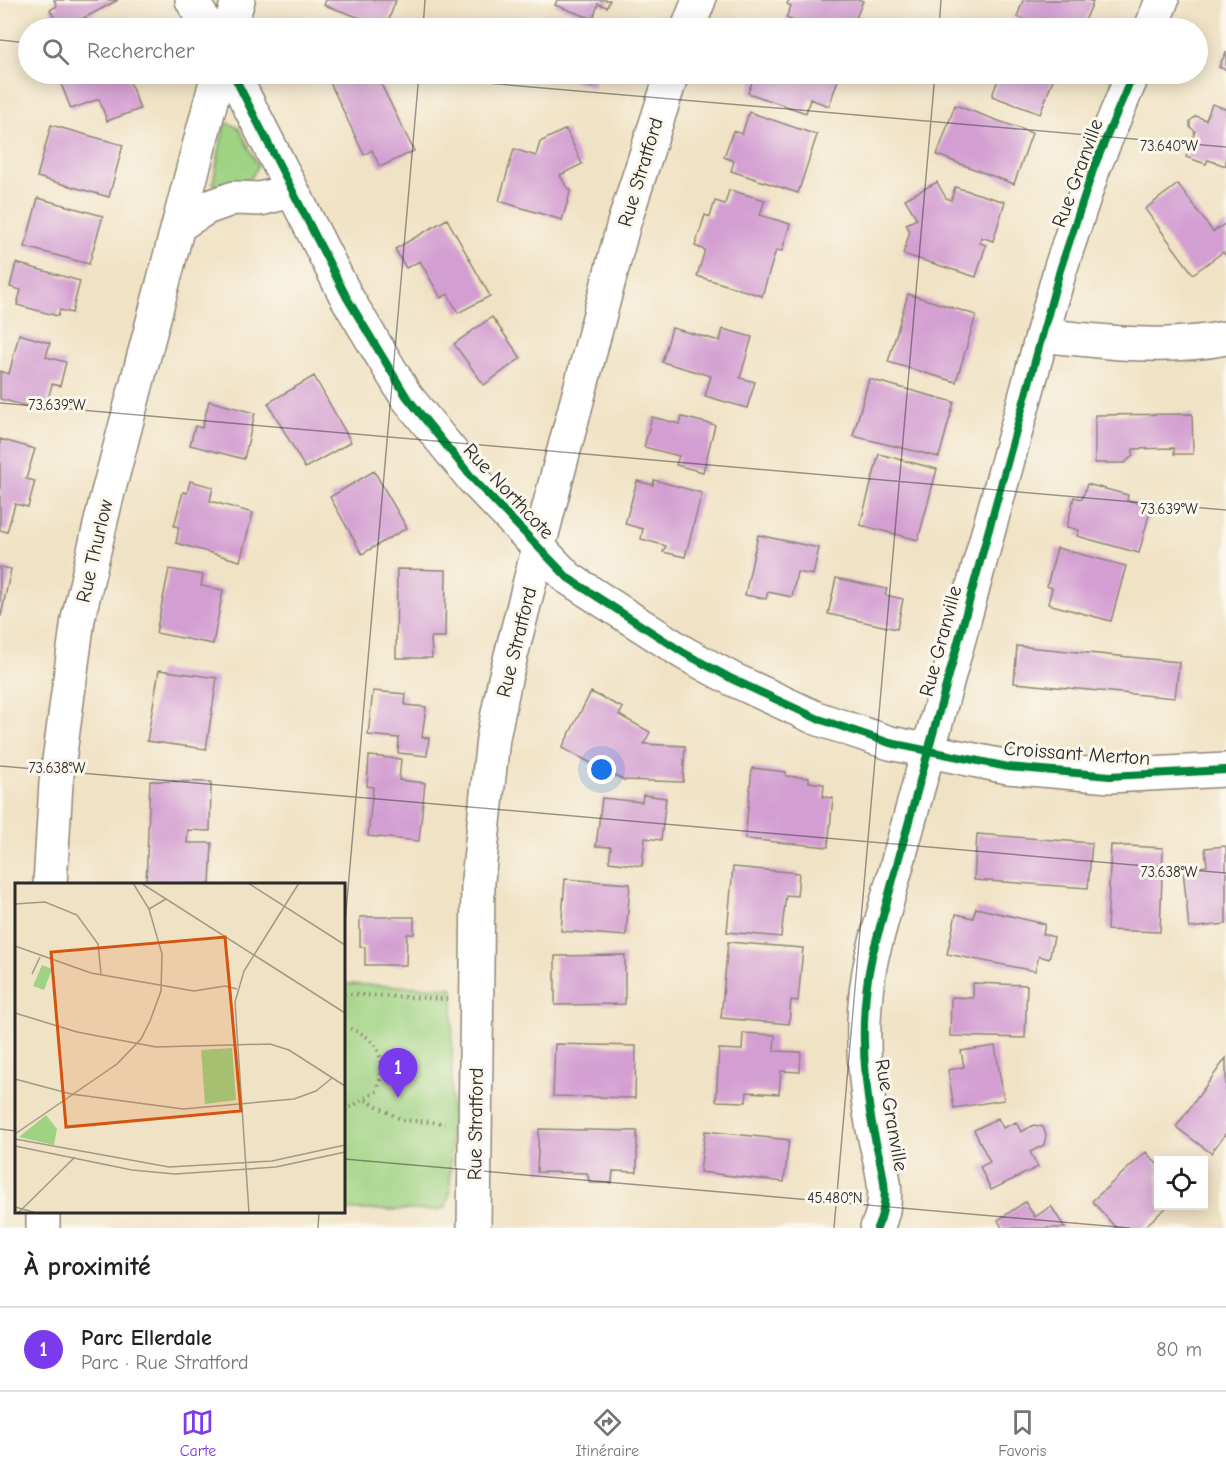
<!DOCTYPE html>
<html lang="fr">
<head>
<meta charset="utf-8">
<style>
  body { margin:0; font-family:"Comic Neue",sans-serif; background:#f2f2f2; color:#202124 }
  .controls { position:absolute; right:18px; bottom:18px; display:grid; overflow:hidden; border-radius:0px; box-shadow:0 3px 15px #0003 }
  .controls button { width:54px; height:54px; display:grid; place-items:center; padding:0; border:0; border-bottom:2px solid #e0e0e0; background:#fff; color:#202124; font:30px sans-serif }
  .you { position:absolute; left:602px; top:770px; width:21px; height:21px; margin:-15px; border:4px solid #fff; border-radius:50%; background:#1a73e8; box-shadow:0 0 0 9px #1a73e833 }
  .badge { display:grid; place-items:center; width:39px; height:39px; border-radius:50%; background:#7c3aed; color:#fff; font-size:20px; font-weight:700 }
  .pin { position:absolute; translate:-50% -50px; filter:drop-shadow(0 2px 3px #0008) }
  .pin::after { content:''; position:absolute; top:32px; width:21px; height:18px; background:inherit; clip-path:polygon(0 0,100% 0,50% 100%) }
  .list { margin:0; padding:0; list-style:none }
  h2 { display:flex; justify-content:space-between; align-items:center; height:78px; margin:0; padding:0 24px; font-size:26px }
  h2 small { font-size:20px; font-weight:400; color:#757577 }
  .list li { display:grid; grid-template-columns:39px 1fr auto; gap:18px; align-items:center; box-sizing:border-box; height:84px; padding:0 24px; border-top:2px solid #e0e0e0 }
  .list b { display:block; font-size:22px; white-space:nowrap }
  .list p { margin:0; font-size:20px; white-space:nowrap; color:#757577 }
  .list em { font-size:20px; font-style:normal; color:#757577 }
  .icon { flex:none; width:33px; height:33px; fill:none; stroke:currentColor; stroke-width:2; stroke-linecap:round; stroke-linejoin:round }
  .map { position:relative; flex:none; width:1226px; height:1228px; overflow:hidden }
  .search { position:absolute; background:#fff; box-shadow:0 3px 15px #0003; left:18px; right:18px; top:18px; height:66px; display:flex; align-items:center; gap:15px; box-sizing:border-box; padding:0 21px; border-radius:33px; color:#757577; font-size:22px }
  .sheet { height:162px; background:#fff }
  nav { display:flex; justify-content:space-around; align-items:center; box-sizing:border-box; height:84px; border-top:2px solid #e0e0e0; background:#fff; font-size:16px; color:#757577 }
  nav a { display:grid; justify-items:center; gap:3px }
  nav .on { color:#7c3aed }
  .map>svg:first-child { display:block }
</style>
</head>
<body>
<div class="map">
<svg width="1226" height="1228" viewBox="0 0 1226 1228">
  <rect width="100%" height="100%" fill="#fbf7ec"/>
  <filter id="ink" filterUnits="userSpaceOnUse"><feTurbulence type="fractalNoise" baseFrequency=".0167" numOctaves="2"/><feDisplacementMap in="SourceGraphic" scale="12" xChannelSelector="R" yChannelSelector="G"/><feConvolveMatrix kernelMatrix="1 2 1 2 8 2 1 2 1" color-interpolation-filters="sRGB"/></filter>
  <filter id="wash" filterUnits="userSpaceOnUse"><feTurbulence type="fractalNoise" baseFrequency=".008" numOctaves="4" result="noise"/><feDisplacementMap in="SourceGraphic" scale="24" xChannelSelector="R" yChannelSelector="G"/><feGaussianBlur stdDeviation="1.35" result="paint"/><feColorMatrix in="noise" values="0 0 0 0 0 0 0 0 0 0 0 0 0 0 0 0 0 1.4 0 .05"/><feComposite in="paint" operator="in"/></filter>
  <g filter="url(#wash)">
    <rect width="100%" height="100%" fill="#f0e2c4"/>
    <!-- green -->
    <path fill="#9fd282" stroke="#657e56" stroke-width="1.5" d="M228,123L239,128L258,166L251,178L219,188L213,183L224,126Z
      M344,984L453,988L450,1192L446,1207L440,1210H344Z"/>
    <g id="blocks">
      <!-- building -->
      <path fill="#d39fd2" d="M54,0H118L65,28H60L50,10L57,6Z
        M326,0H396L386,27L324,5Z
        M557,0H610L607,7L598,4L593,19L555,5Z
        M789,0H861L863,1L852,28H812L786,18L791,6L787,4Z
        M1023,0H1088L1093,2L1082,28H1047L1017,17Z
        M541,22L551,26L552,22L572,28H538Z
        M1226,52V70L1219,67Z
        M80,74H127L140,109L107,121L99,99L71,109L60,81Z
        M326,74H376L414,151L380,167L372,150L364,155Z
        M555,74H598L593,87Z
        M755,74H840L829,106L810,99L806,113L748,93Z
        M1000,74H1055L1040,114L992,96Z
        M1212,104L1226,109V166L1208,160L1206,164L1186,157L1195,131L1190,127V121L1196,116L1206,120Z
        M955,105L1032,133L1014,184L937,155Z
        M749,112L817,135L798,193L731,171L734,161L724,157L733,131L742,134Z
        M51,125L123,145L109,197L37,177Z
        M566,129L582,164L560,175L567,188L571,190L562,220L499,201L514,149L536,156L540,142Z
        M937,182L946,198L951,200L955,187L1005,202L993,241L981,237L980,243L986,245L976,277L903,254L910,231L906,224L917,219L905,199Z
        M1178,184L1213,232L1226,223V256L1223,252L1193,274L1145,209Z
        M729,190L765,200L760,215L790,224L782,251L776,250L762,296L697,276L705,250L695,246L705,215L710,217L715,201L725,204Z
        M38,198L103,216L89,264L25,247Z
        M447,219L490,296L458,313L448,294L441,298L420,261L406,268L395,249Z
        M16,263L80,281L72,313L60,310L58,316L17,305L21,290L10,287Z
        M908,294L976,315L956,382L888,362Z
        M492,317L521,358L484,385L454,344Z
        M672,328L720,341L723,329L752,337L740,378L755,382L747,408L705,396L711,376L662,362Z
        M19,334L50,343L46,357L66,362L60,386L52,384L45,411L0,399V371L9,374Z
        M314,376L351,442L305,468L268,403Z
        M869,379L954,402L939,457L853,436Z
        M209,401L255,413L244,459L190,445L195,426L202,428Z
        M1192,414L1193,454H1174V448L1133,449V455L1125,463H1095V415Z
        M652,417L680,424L682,417L715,425L703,472L676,465L679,456L644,447Z
        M0,439L35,449L26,479L35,481L28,507L15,504L7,532L0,530Z
        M879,454L937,469L918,540L860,525Z
        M374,471L407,528L362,554L330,497Z
        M654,480L702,493L685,557L663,552L666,546L641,539L643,529L625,524L637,481L653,485Z
        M190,481L213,487L210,501L253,513L240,561L176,543L179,527L174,526L183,492L187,493Z
        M1087,484L1128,495L1127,500L1151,507L1139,553L1077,536L1079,530L1067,527L1074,497L1082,499Z
        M758,535L819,548L813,575L797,572L792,597L768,592L766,599L745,595Z
        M1057,548L1126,566L1111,621L1048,604L1052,588L1047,586Z
        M0,567L11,569L1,616H0Z
        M169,569L203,575L201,586L223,590L213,644L156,633Z
        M397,569L446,570L445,637H431L432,658H396Z
        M836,578L887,589L885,595L903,599L897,629L828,614Z
        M1017,646L1179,662L1175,698L1014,683Z
        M159,670L217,678L206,749L147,741Z
        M373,691L406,694L405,705L426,707L422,737L429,738L427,756L398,753L399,738L368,735Z
        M591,692L623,708L619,715L650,732L644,744L685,746L683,782L624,780L562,748Z
        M369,756L401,759L399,780L425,783L419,841L368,836L373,787L367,786Z
        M752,768L786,772V776L809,778V782L824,784L823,797L833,798L828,847L745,839Z
        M150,781L211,782L210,831L188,830L187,843H212L210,884H146Z
        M643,795L666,798L661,840L645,838L642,866L609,862L611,847L596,846L602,798L642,802Z
        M977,834L1092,843L1088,888L974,880Z
        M1111,845L1163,848L1160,932L1107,930Z
        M1226,846V924L1189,928L1183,869L1207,866L1205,848Z
        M733,867L799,873L797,896L786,895L781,937L727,932Z
        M565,879L630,884L626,936L561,931Z
        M976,908L1045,924L1043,934L1054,937L1049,959L1039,956L1035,971L947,954L956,914L973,918Z
        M360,917H414V934H407L406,965H365V947H360Z
        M728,942L803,948L798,1001L791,1000L789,1024L721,1018Z
        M625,955V1004L555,1005V956Z
        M973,983L1027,985L1025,1038L950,1036L951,997L973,998Z
        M743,1033L775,1035L774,1051L801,1052L800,1072L781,1071L779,1094L747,1092L746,1102L716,1101L719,1049L742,1050Z
        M555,1044L636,1046L635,1098L553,1096Z
        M995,1046L1004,1100L954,1108L948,1070L964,1067L961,1051Z
        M1226,1058V1133L1211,1153L1176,1127Z
        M998,1118L1003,1128L1016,1122L1021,1132L1034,1125L1043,1127L1046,1135L1044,1145L1030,1152L1038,1167L991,1190L980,1167L990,1162L974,1130Z
        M539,1129L637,1131V1172L613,1171L612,1183H590L587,1173L537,1172Z
        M705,1131L789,1140L784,1182L700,1172Z
        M1146,1152L1158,1165V1206H1168L1143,1228H1116L1092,1201Z
        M1025,1202L1035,1217L1051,1206L1065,1228H1002L998,1220Z"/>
    </g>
  </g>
  <g filter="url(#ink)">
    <use href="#blocks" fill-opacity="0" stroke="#8e8678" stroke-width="1.5"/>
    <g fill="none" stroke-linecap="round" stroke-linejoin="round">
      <defs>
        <path id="minor" d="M192,0L208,28
          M230,28L238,0
          M688,28L699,0
          M1151,28L1162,0
          M233,74L347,298L406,396L474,480L568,578L684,653L732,679L816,718L890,743L1008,767L1110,776L1226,770
          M179,225L206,208L234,198L260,199L292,191
          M1042,335C1103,342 1166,350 1226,338
          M50,884L56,783L78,619L105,504L218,74
          M43,1228V1212
          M474,1228L478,880L493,738L505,679L550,503L624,223L672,74
          M877,1228C891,1198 883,1174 876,1143C871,1122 868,1101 866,1079C862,1038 863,997 872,956L1060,270L1094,167L1133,74"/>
      </defs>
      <!-- minor casing -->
      <use href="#minor" stroke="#8e8678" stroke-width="36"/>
      <!-- path -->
      <path stroke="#8e8678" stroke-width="4" stroke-dasharray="1.5 4.5" stroke-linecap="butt" d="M344,994L447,999
        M344,1027C378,1035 388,1058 377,1091L344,1111
        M366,1100L402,1120L445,1123"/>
      <!-- minor -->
      <use href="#minor" stroke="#fff" stroke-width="33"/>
      <defs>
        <path id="cycleway" d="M233,74L347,298L406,396L474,480L568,578L684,653L732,679L816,718L890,743L1008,767L1110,776L1226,770
          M877,1228C891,1198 883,1174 876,1143C871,1122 868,1101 866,1079C862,1038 863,997 872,956L1060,270L1094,167L1133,74"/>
      </defs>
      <!-- cycleway casing -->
      <use href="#cycleway" stroke="#fbf7ec" stroke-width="11"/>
      <!-- cycleway -->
      <use href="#cycleway" stroke="#00873e" stroke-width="8"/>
    </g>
  </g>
  <!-- ticks -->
  <path fill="none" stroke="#2b2b2b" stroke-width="1.5" stroke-opacity="0.45" d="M423,28L425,0M939,28L941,0M0,40L28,43M382,74L1226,147M0,403L1226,510M0,766L1226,873M344,935L419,74M0,1129L16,1131M344,1159L1130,1228M318,1228L319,1212M834,1228L935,74"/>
  <g text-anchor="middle" stroke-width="6" stroke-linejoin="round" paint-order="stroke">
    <!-- street labels -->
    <g font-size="20" fill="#2b2b2b" stroke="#fbf7ec">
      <text transform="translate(640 172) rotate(-73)" y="7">Rue Stratford</text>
      <text transform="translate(1077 173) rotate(-70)" y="7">Rue Granville</text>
      <text transform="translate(509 491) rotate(47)" y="7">Rue Northcote</text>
      <text transform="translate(94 551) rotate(-77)" y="7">Rue Thurlow</text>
      <text transform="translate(940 641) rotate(-75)" y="7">Rue Granville</text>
      <text transform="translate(516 642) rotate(-76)" y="7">Rue Stratford</text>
      <text transform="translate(1077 753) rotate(4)" y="7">Croissant Merton</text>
      <text transform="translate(892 1115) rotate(80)" y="7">Rue Granville</text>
      <text transform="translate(475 1124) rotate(-89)" y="7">Rue Stratford</text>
    </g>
  </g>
  <!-- overview -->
  <g transform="translate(15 883)">
    <rect width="330" height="330" fill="#f0e2c4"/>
    <path d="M27,82L37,86L29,107L18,103ZM217,165L221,217L190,221L186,167ZM31,232L42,246L39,262L4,254Z" fill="#9fd282"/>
    <path fill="none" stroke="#a19987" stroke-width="1.5" d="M126,0L330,130M233,0L330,62M0,21L30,19L62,32L83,61L86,91M134,26L151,16M0,63L76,90L179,108L210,103L222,106M17,91L25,74M0,130L62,149L141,164L255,161L274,167L330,203M0,196L56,211L168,226L279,216L301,208L317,195M0,251L102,181L126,156L135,138L146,108L147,71L134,26L118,0M0,256L154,284L257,278L330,262M0,263L117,287L160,291L261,284L330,269M0,324L22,330M3,330L60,274M234,330L220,119L229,88L284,0"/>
    <path fill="#d5540f" fill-opacity="0.15" stroke="#d5540f" stroke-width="3" d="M210,54L226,228L51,244L36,69Z"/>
    <rect width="330" height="330" fill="none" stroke="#2b2b2b" stroke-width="3"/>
  </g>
  <g font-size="15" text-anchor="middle" fill="#2b2b2b" stroke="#fbf7ec" stroke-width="6" stroke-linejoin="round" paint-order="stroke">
    <text x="1169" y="151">73.640°W</text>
    <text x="57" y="410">73.639°W</text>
    <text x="1169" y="514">73.639°W</text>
    <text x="57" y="773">73.638°W</text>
    <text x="1169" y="877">73.638°W</text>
    <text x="835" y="1203">45.480°N</text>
  </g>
</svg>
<div class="controls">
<button><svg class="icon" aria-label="locate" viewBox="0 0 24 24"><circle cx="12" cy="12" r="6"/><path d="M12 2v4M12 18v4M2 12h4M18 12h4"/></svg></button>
</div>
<div class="you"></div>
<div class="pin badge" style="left:398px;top:1098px">1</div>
<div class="search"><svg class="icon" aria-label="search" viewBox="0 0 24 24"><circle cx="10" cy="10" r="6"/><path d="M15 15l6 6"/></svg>Rechercher</div>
</div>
<section class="sheet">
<h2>À proximité<small></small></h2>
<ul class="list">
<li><span class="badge">1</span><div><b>Parc Ellerdale</b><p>Parc · Rue Stratford</p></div><em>80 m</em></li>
</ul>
</section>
<nav>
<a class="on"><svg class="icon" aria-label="map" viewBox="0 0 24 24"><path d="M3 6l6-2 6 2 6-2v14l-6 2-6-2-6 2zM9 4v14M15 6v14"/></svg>Carte</a>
<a><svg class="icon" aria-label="directions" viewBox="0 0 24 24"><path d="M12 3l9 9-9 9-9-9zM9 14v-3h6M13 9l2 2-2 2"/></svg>Itinéraire</a>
<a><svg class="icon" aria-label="saved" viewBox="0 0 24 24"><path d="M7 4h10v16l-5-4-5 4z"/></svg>Favoris</a>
</nav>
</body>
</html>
